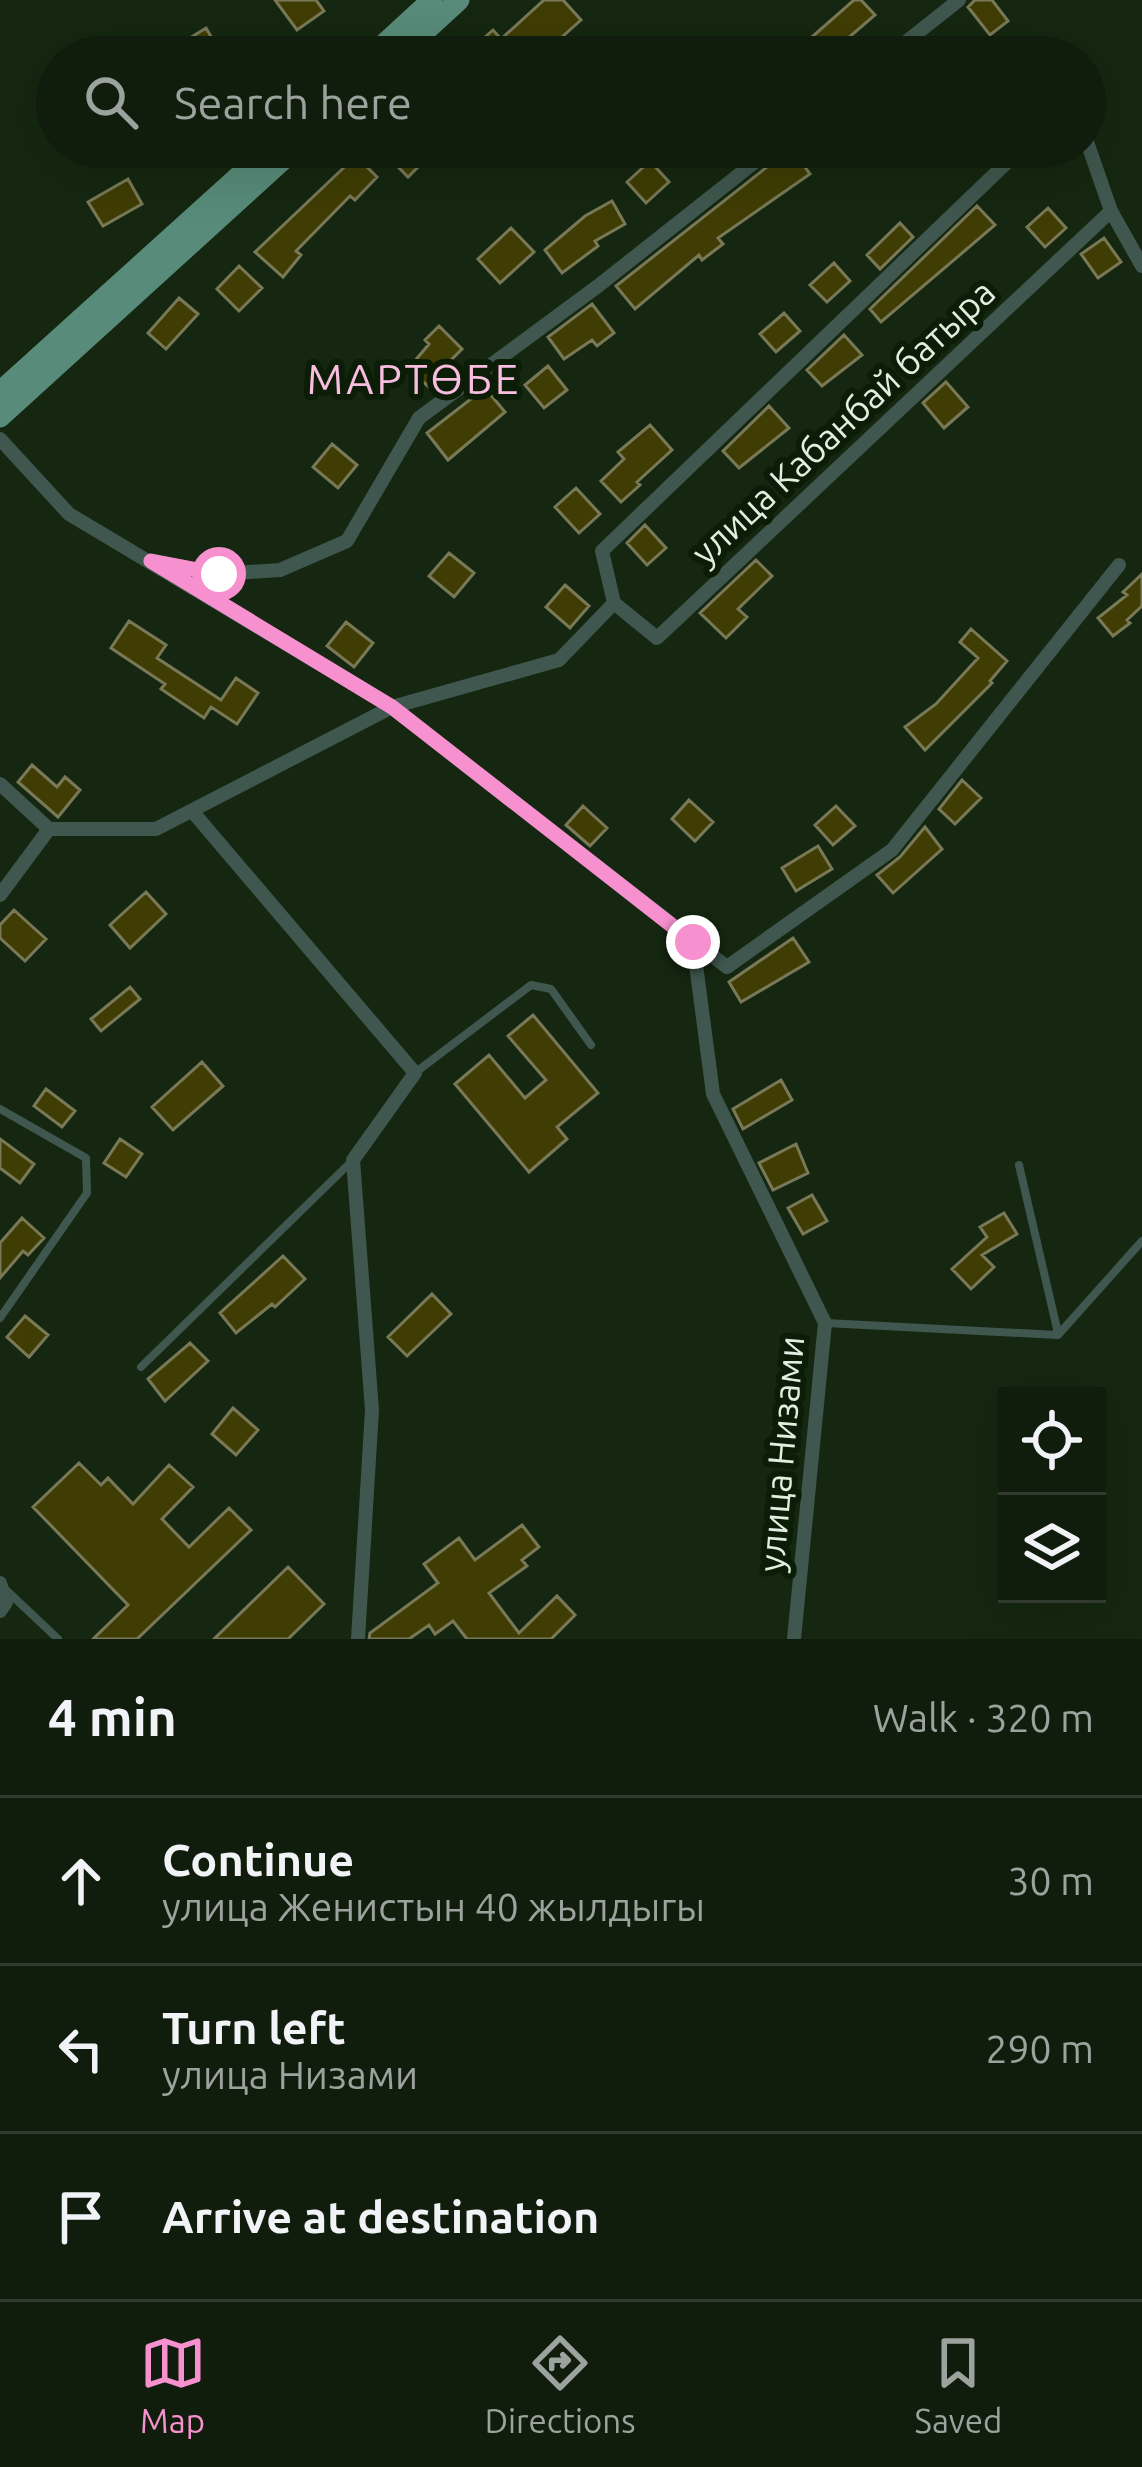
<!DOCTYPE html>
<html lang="en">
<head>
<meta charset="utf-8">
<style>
  body { margin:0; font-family:Ubuntu,sans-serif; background:#192615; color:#f1f3f6 }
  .controls { position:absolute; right:36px; bottom:36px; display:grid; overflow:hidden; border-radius:0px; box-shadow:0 12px 48px #0002 }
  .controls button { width:108px; height:108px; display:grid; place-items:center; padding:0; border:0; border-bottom:3px solid #303b2d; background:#101d0c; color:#f1f3f6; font:60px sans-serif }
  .stop { position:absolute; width:36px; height:36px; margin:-27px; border:9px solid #f690cf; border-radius:50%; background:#fff }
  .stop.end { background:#f690cf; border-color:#fff; box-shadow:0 3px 12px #0008 }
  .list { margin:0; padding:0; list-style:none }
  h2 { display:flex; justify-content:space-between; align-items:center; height:156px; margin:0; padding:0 48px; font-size:51px }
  h2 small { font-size:39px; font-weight:400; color:#9ca29d }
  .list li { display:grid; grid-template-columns:78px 1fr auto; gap:36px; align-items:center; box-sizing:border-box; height:168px; padding:0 48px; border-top:3px solid #303b2d }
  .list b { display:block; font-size:45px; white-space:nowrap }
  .list p { margin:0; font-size:39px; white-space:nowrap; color:#9ca29d }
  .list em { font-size:39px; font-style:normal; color:#9ca29d }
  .icon { flex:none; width:66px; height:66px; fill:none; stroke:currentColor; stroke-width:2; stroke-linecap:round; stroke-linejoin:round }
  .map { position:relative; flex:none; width:1142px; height:1639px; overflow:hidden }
  .search { position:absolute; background:#101d0c; box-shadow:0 12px 48px #0002; left:36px; right:36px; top:36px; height:132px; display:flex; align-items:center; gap:30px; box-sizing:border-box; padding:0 42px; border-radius:66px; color:#9ca29d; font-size:45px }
  .sheet { height:660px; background:#101d0c }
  nav { display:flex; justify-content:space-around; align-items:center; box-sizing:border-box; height:168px; border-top:3px solid #303b2d; background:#101d0c; font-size:33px; color:#9ca29d }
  nav a { display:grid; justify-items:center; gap:6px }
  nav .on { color:#f690cf }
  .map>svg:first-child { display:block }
</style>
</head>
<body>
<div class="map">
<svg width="1142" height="1639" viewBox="0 0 1142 1639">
  <rect width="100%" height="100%" fill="#152710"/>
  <!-- building -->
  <path fill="#3f3d04" stroke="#797958" stroke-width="3" d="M275,0H316L324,11L297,30Z
    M544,0H563L581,20L554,44L552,41L535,57H524L513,45L500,57H485L475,46L493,30L501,39Z
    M854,0H861L875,15L847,39L850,43L834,57H789Z
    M975,0H992L1008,21L990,35L968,7Z
    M206,28L223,57H184L177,46Z
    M379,147H414L426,159L408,177Z
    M791,148L810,174L718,238L723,244L702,260L699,255L635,309L616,286Z
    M356,156L377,177L355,200L350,196L296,251L301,255L283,277L255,252Z
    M650,161L669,182L646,203L627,182Z
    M128,179L142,204L103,226L88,202Z
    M612,201L625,224L595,241L598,246L562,273L545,250L585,216Z
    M977,206L995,225L881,322L870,309Z
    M1048,208L1066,228L1045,247L1027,227Z
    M900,223L913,237L880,269L867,255Z
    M511,228L534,252L500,283L478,259Z
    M1104,238L1121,262L1098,278L1081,254Z
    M834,263L850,281L827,302L810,285Z
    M239,266L262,288L239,311L217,289Z
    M179,298L198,314L166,349L148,333Z
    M592,304L614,333L597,346L592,340L564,359L548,337Z
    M784,313L800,331L776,352L760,334Z
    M439,326L462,349L441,370L444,373L430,388L408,369L429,344L425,340Z
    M844,335L862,355L822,386L807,370Z
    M548,366L567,390L544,408L525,385Z
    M946,382L968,407L944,428L923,403Z
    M485,388L505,412L448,460L427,433Z
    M769,406L789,428L739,468L723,451Z
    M650,425L672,450L637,482L640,485L621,502L601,481L624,459L618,452Z
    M332,444L357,465L338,488L313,467Z
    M576,488L600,514L579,533L555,507Z
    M645,525L666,548L647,565L627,543Z
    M449,553L474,573L454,597L429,576Z
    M756,560L772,576L738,609L747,617L726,638L700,613Z
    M1142,574V606L1127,620L1130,623L1113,636L1098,618L1127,595L1123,592Z
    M565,585L589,606L570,628L546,607Z
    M129,621L166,645L157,658L221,700L236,678L258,693L237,724L211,707L204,718L161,689L165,684L111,648Z
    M346,622L373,643L354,667L327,646Z
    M971,629L1007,661L990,681L992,683L925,750L905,727L936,704L978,658L960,642Z
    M32,765L57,787L65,777L80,790L58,817L18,782Z
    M962,780L981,798L955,824L939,809Z
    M689,800L713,822L695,841L672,819Z
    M583,806L607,828L590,846L566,825Z
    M836,806L855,826L833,845L815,825Z
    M925,827L942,849L893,893L877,875L900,857Z
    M818,846L832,869L796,891L782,868Z
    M146,892L166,914L130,948L110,925Z
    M14,910L46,939L25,961L0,938V925Z
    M793,938L809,962L741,1002L729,982Z
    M130,987L140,999L101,1031L91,1019Z
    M533,1015L598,1093L557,1127L567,1139L529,1172L455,1084L489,1055L525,1098L546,1080L508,1036Z
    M202,1062L223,1086L173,1130L152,1107Z
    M781,1080L792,1100L743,1129L733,1109Z
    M46,1089L75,1111L62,1127L34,1106Z
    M0,1139L34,1164L20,1183L0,1168Z
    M120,1139L142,1154L126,1177L104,1163Z
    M796,1144L808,1173L773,1190L759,1163Z
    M812,1195L827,1221L803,1234L788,1208Z
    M1004,1213L1017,1234L982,1255L994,1267L971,1289L952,1269L987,1237L980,1227Z
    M22,1218L44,1238L28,1255L23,1251L0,1278V1243Z
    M283,1256L305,1279L275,1307L272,1304L236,1333L220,1313Z
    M432,1294L451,1314L407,1356L388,1337Z
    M25,1316L48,1335L29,1357L7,1337Z
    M190,1343L208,1361L165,1401L148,1379Z
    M233,1408L258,1430L236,1455L212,1434Z
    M79,1463L101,1485L108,1478L133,1504L169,1465L193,1487L162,1519L189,1547L229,1508L251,1530L137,1639H93L128,1605L33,1507Z
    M522,1525L539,1547L522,1560L527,1566L489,1593L519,1633L557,1596L575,1615L551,1639H467L453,1621L435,1634L429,1625L409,1639H369L370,1633L438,1583L424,1564L459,1538L475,1560Z
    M288,1567L324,1604L288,1639H214Z"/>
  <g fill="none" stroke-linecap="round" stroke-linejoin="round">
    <!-- lane -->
    <path stroke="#3f574e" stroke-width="8" d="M416,1072L531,985L551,989L591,1045
      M0,1109L86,1158L87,1193L0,1318
      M1019,1165L1058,1333
      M826,1323L1058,1335L1142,1241
      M141,1367L352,1161
      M5,1589L58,1639"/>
    <!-- street -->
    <path stroke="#3f574e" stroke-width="14" d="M887,57L959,0
      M1085,136L1111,211L1142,266
      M0,439L69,514L392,707L727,967L892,850L1119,565
      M162,563L219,574L280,570L347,541L419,418L598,286L774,147
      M614,603L657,638L1111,211
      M0,784L49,829H156L392,707L559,660L614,603L602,551L1023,147
      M192,811L415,1073L353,1160L372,1410L358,1639
      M0,895L49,829
      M693,942L713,1094L825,1323L794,1639
      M0,1583L6,1602L0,1611"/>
    <!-- primary -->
    <path stroke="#588b79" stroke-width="21" d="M370,57L432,0
      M397,57L459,0
      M0,392L271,147
      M0,417L297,147"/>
  </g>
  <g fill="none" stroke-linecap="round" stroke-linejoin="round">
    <!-- route -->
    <path stroke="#f690cf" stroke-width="15" d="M219,574L151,561L392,707L693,942"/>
  </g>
  <g text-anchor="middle" stroke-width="12" stroke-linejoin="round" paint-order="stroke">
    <!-- street labels -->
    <g font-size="36" fill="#e2eedf" stroke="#0c1d07">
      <text transform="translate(843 422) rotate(-43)" y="13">улица Кабанбай батыра</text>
      <text transform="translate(781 1454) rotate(-85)" y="13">улица Низами</text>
    </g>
    <!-- quarter labels -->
    <g font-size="42" letter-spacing="3" fill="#f8bddf" stroke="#0c1d07">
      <text x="414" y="394">МАРТӨБЕ</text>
    </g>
  </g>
</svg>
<div class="controls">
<button><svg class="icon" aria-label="locate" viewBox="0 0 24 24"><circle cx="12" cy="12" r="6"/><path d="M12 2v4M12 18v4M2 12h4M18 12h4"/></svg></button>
<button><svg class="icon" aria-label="layers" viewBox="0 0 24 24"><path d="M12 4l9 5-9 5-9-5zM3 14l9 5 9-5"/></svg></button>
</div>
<div class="stop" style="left:219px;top:574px"></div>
<div class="stop end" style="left:693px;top:942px"></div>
<div class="search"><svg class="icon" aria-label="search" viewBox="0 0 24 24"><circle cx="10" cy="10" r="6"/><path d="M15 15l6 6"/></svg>Search here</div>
</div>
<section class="sheet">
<h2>4 min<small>Walk · 320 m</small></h2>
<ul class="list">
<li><svg class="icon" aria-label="ahead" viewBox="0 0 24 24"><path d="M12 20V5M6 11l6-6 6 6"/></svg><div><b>Continue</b><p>улица Женистын 40 жылдыгы</p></div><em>30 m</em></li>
<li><svg class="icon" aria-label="left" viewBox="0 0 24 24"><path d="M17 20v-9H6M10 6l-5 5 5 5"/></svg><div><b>Turn left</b><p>улица Низами</p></div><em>290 m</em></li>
<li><svg class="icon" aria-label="arrive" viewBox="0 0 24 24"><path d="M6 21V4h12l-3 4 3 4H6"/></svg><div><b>Arrive at destination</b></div></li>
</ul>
</section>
<nav>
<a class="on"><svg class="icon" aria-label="map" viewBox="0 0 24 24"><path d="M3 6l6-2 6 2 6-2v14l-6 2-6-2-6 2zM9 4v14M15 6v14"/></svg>Map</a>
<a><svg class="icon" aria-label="directions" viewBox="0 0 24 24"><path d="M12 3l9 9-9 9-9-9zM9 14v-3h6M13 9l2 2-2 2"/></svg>Directions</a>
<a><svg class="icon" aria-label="saved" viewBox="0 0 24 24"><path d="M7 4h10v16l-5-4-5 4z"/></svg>Saved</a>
</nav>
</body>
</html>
